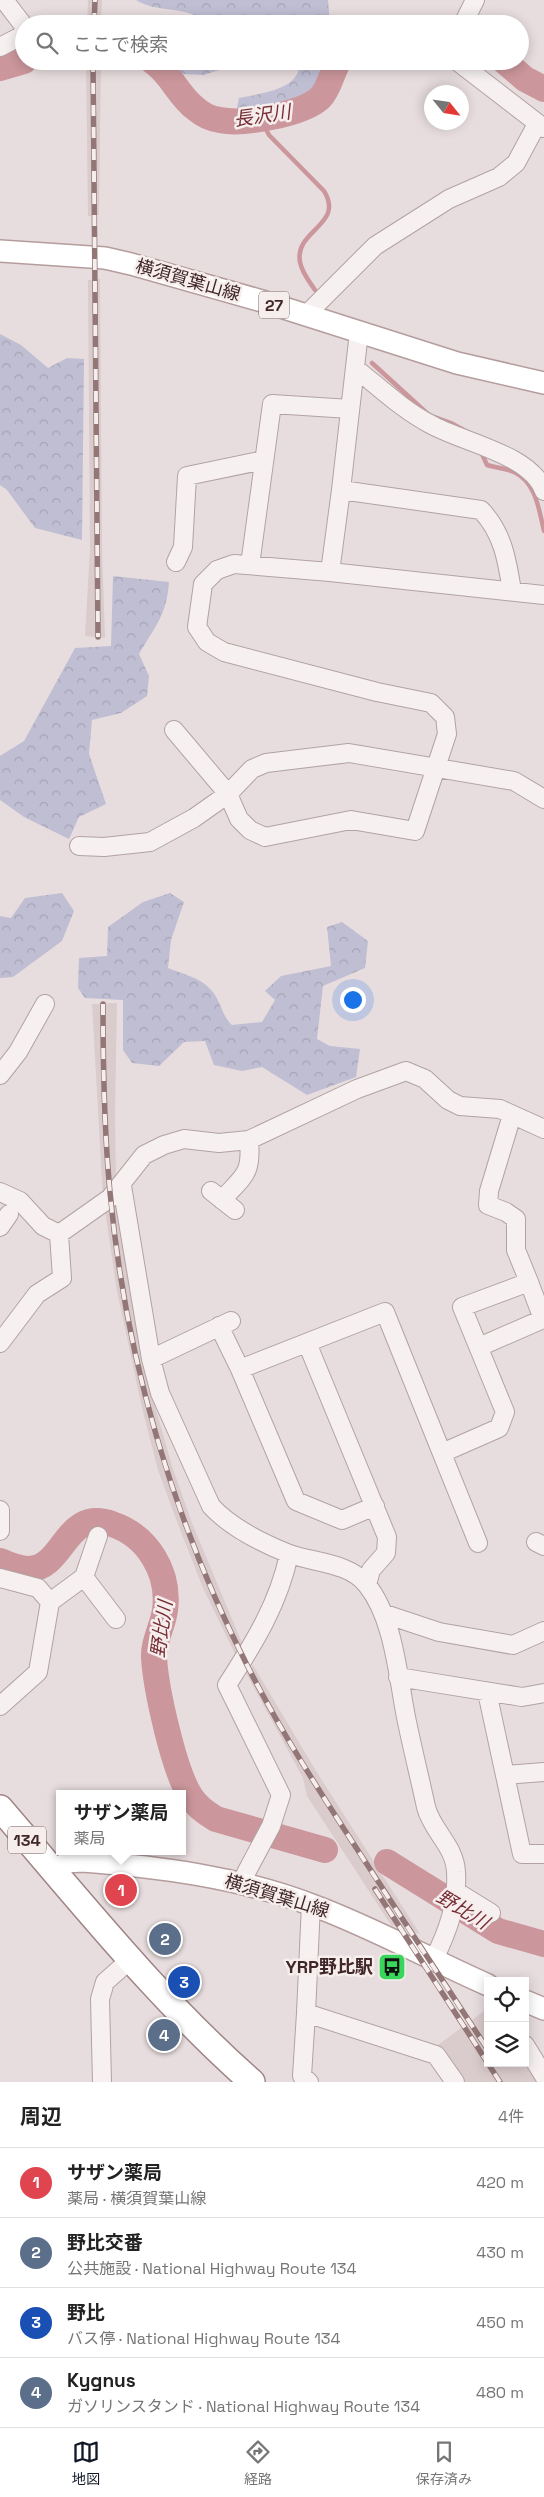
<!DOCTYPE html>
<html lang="ja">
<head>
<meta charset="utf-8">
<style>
  body { margin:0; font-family:"Space Grotesk","Noto Sans JP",sans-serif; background:#f6f6f6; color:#222 }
  .controls { position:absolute; right:15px; bottom:15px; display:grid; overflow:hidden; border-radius:0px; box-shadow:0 2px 12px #0003 }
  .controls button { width:45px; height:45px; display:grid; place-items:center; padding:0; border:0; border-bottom:1px solid #e0e0e0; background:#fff; color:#222; font:25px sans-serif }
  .compass { position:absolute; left:424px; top:85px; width:45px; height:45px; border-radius:50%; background:#fff; box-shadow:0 2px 12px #0003; rotate:120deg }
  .you { position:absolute; left:352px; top:999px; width:18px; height:18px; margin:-12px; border:4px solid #fff; border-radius:50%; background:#1a73e8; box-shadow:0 0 0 8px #1a73e833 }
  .badge { display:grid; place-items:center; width:32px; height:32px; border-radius:50%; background:#111827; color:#fff; font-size:16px; font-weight:700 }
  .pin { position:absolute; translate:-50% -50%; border:2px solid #fff; box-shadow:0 1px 5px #0006 }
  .popup { position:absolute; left:56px; top:1790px; width:130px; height:65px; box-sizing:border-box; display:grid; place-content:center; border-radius:0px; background:#fff; filter:drop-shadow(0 1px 4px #0005); font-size:16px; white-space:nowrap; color:#767676 }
  .popup b { font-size:19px; color:#222 }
  .popup::after { content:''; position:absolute; left:50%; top:100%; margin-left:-10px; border:10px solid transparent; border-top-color:#fff }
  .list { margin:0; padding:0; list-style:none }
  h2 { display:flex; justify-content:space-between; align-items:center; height:65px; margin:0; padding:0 20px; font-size:21px }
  h2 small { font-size:16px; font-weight:400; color:#767676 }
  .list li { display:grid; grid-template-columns:32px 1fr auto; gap:15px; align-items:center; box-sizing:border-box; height:70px; padding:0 20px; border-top:1px solid #e0e0e0 }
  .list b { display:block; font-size:19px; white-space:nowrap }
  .list p { margin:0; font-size:16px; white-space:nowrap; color:#767676 }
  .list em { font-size:16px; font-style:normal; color:#767676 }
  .icon { flex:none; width:28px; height:28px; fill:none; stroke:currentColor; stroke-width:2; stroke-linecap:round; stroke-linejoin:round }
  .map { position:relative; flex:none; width:544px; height:2082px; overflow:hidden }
  .search { position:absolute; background:#fff; box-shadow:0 2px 12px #0003; left:15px; right:15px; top:15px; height:55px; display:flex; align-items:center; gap:12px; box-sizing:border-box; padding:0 18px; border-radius:28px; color:#767676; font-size:19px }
  .sheet { height:345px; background:#fff }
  nav { display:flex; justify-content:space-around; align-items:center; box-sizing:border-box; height:70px; border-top:1px solid #e0e0e0; background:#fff; font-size:14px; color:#767676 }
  nav a { display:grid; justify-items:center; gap:2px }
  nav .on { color:#111827 }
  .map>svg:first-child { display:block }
</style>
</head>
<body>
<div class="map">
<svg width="544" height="2082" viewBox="0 0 544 2082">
  <defs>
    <pattern id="forest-crowns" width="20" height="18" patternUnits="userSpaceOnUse" patternTransform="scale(1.25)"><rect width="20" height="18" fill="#c0bed3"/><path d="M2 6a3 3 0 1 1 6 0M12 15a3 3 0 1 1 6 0" fill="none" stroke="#a6a3b5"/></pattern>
  </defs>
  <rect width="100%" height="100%" fill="#e8ddde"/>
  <!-- built -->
  <path fill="#dacbcc" d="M88,0H102L101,24H87Z
    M86,61H101L99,215L88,216Z
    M100,279L102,548L105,638L85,636L90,549L88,280Z
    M117,1003L115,1112L116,1186L103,1198L92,1004Z
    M117,1203L142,1349L156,1410L172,1466L192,1523L242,1643L235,1654L203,1588L179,1527L158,1470L143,1412L117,1291L105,1210Z
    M253,1665L316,1771L420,1934L391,1925L307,1796L303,1778L246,1673Z
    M488,2008V2063L525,2062L537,2082H462L438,2045Z"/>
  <!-- forest -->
  <path fill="url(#forest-crowns)" d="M136,0H328L330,24H201L202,19C182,6 157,13 136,0Z
    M174,61H234L231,66L204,75L182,74Z
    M300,61H326C322,72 318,89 308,97C294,109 255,107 237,108L239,98C260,93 301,91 300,61Z
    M0,334L21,345L48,368L67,358L84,359L82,540L35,528L7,490L0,485Z
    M113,576L169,582C167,614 155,627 139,654L149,676L147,696L121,713L92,720L89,754L106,804L79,817L69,839L24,817L0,800V756L24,741L75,648L111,646Z
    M62,893L74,911L62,941L13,977L0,978V916L11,918L25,898Z
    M170,893L184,902L171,940L168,968C183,974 201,978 211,990C221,1000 221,1015 232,1025L262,1022L275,1000L265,991L281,976L331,966L327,927L342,922L368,941L365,968L323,986L317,1039L330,1046L360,1049L356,1077L307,1095L262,1067L242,1071L214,1065L205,1041L184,1042L159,1066L132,1063L123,1050V1000L85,998L78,988L79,958L107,956L108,927L143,902Z"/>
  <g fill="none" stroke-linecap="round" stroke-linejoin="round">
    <!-- stream -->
    <path stroke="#cb969c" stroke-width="4.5" d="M260,118L269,135L324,191C345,225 294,230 300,262C302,273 309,281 315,290
      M372,363L429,415L451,423L471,434
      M482,454L487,465C496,468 506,468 514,472C536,482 539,510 544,531"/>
    <!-- river -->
    <path stroke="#cb969c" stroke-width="26" d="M152,61C171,73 178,96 196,109C203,115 211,119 220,120C243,125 303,114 320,98C330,88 331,73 339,61
      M504,61L525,79L544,89
      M0,68L24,61
      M0,1561C9,1565 19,1569 29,1569C65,1568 65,1507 112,1524C148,1536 170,1573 165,1610C163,1626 153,1642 154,1658C156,1689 174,1772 191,1797C197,1807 206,1813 216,1819L325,1850
      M387,1862L498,1931L544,1944"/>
    <defs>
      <path id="minor" d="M4,0L24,26
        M463,24L475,0
        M0,47L21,36L24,30
        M457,61L544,128
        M305,316L375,246L449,199L499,177L516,163L537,124
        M355,368C379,387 403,410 430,424C461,442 531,454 544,491
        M341,490L481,510C503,533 507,560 512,591
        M176,562L183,547L187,476L264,460
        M250,565L272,404L350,409
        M330,572L341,490L359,332
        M174,730L228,794L239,819L250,830L265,837L351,820L415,831L447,734L445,717L431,703L377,692L224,652L207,642L197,627L203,584L217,570L234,564L330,572L544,595
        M79,846L104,847L150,842L194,818L228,794L252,769L266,763L349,753L514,781L544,799
        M0,1075L18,1052L45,1004
        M122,1186L151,1359L160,1393L211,1506C230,1527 260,1542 287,1553C313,1563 349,1562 367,1585C395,1620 398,1680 407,1722C413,1751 420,1779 426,1807C432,1831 455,1846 456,1872C458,1903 448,1931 434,1959
        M211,1191L235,1210
        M0,1192L20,1201L43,1226L59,1234L110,1198L144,1155L164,1145L184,1139L219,1143L249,1140L357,1089L406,1071L425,1079L448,1100L460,1106L500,1109L544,1129
        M222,1200C244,1175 252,1175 249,1140
        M0,1227L9,1214
        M219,1326L240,1369L296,1501L342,1520L375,1506
        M0,1343L37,1294L62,1278L59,1234
        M307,1343L387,1537L386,1553L371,1570L367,1585
        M479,1347L543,1319L529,1282
        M151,1359L231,1321
        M240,1369L385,1312L478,1543
        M442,1453L499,1428L505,1412L462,1307L529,1282L516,1250V1219L506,1212L488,1205L489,1191L512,1115
        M0,1510V1531
        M536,1542L544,1546
        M84,1577L116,1619
        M0,1578L38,1588L50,1602L38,1672L0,1706
        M50,1602L84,1577L98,1536
        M385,1614L439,1632L513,1645L544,1631
        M398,1677L522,1697L544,1693
        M487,1692L522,1854H544
        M505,1775L544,1772
        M243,1884L246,1873L271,1826L281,1795L227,1685C254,1643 279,1603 289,1554
        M457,1892L491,1913
        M311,1904L306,2013L436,2055L455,2082
        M306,2013L302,2076L309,2082
        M525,2045L544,2076
        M102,2082L100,1999L105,1982L131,1959"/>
      <path id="major" d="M0,251L105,258L131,264L262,301L457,363L544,383
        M54,1872L67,1862L82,1861C160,1867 238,1877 312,1905C372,1927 429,1959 488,1985
        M525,2001L544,2009"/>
      <path id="highway" d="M0,1808C81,1902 159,2000 252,2082"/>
    </defs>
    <!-- minor casing -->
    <use href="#minor" stroke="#b2a2a3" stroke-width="20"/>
    <!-- major casing -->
    <use href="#major" stroke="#b59c9d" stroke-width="24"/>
    <!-- highway casing -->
    <use href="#highway" stroke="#a08485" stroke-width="28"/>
    <!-- minor -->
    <use href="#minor" stroke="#f6f1f0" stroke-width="18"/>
    <!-- major -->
    <use href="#major" stroke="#fff" stroke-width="21"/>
    <!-- highway -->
    <use href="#highway" stroke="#fff" stroke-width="25"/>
    <defs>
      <path id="rail" d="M94,24L95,0
        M93,61L98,637
        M103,1004C103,1066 104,1130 110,1192C125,1357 173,1520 248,1667C280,1730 318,1789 357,1849C400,1916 444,1983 488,2050
        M375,1889L500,2082"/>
    </defs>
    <!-- rail casing -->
    <use href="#rail" stroke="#937676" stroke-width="5.5"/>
    <!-- rail -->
    <use href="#rail" stroke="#f6eded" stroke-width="4" stroke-dasharray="11" stroke-linecap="butt"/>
  </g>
  <!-- icons -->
  <defs>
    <symbol id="bus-square" viewBox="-11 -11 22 22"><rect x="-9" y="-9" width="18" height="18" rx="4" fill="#39d65c" stroke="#f6eded"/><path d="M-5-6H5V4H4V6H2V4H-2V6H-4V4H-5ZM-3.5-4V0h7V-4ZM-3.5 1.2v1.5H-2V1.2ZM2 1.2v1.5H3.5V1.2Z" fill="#111"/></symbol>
  </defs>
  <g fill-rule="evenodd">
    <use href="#bus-square" x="376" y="1951" width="32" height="32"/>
  </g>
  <g text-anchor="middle" stroke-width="5" stroke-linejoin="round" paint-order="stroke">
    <!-- shield labels -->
    <g fill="#f6eded" stroke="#776262" stroke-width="1">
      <rect x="259" y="291.5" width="30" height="27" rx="4"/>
      <rect x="8" y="1826.5" width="38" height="27" rx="4"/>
    </g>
    <g font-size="16" font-weight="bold" fill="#402626">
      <text x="274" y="311">27</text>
      <text x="27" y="1846">134</text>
    </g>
    <!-- street labels -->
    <g font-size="18" fill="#402626" stroke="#f6eded">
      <text transform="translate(188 280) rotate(16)" y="6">横須賀葉山線</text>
      <text transform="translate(277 1896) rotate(17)" y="6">横須賀葉山線</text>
    </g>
    <!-- poi labels -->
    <g font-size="18" font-weight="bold" fill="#402626" stroke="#f6eded" text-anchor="end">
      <text x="373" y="1973">YRP野比駅</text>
    </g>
    <!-- water labels -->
    <g font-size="19" font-style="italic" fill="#762d33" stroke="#f6eded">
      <text transform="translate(262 115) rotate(-8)" y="7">長沢川</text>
      <text transform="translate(161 1629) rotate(-82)" y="7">野比川</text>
      <text transform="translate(463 1909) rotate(31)" y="7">野比川</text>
    </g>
  </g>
</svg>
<div class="controls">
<button><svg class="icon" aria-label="locate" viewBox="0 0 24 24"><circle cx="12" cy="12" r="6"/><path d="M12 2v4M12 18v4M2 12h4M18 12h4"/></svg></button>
<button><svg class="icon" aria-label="layers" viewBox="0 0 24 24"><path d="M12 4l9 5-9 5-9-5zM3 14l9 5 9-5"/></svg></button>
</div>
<svg class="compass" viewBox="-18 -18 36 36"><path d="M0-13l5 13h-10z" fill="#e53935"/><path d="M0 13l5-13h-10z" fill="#767676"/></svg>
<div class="you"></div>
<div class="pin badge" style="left:121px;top:1890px;background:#e0444e">1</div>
<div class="popup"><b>サザン薬局</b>薬局</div>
<div class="pin badge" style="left:165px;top:1939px;background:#5c6f8a">2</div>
<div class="pin badge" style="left:184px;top:1982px;background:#1a4fb4">3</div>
<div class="pin badge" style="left:164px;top:2035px;background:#5c6f8a">4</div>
<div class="search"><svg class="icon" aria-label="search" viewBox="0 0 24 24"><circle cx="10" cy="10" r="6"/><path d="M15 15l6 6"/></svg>ここで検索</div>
</div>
<section class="sheet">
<h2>周辺<small>4件</small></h2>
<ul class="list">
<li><span class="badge" style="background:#e0444e">1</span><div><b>サザン薬局</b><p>薬局 · 横須賀葉山線</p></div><em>420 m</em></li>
<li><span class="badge" style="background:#5c6f8a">2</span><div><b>野比交番</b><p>公共施設 · National Highway Route 134</p></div><em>430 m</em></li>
<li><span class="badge" style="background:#1a4fb4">3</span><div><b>野比</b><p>バス停 · National Highway Route 134</p></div><em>450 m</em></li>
<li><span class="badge" style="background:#5c6f8a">4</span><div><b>Kygnus</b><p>ガソリンスタンド · National Highway Route 134</p></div><em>480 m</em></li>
</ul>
</section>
<nav>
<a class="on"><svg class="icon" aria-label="map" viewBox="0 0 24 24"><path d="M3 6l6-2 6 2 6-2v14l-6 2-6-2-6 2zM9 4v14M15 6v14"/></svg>地図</a>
<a><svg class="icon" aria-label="directions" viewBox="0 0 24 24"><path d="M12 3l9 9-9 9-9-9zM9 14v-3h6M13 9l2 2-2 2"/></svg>経路</a>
<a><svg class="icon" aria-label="saved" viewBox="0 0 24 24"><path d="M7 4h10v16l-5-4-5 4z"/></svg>保存済み</a>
</nav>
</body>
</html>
